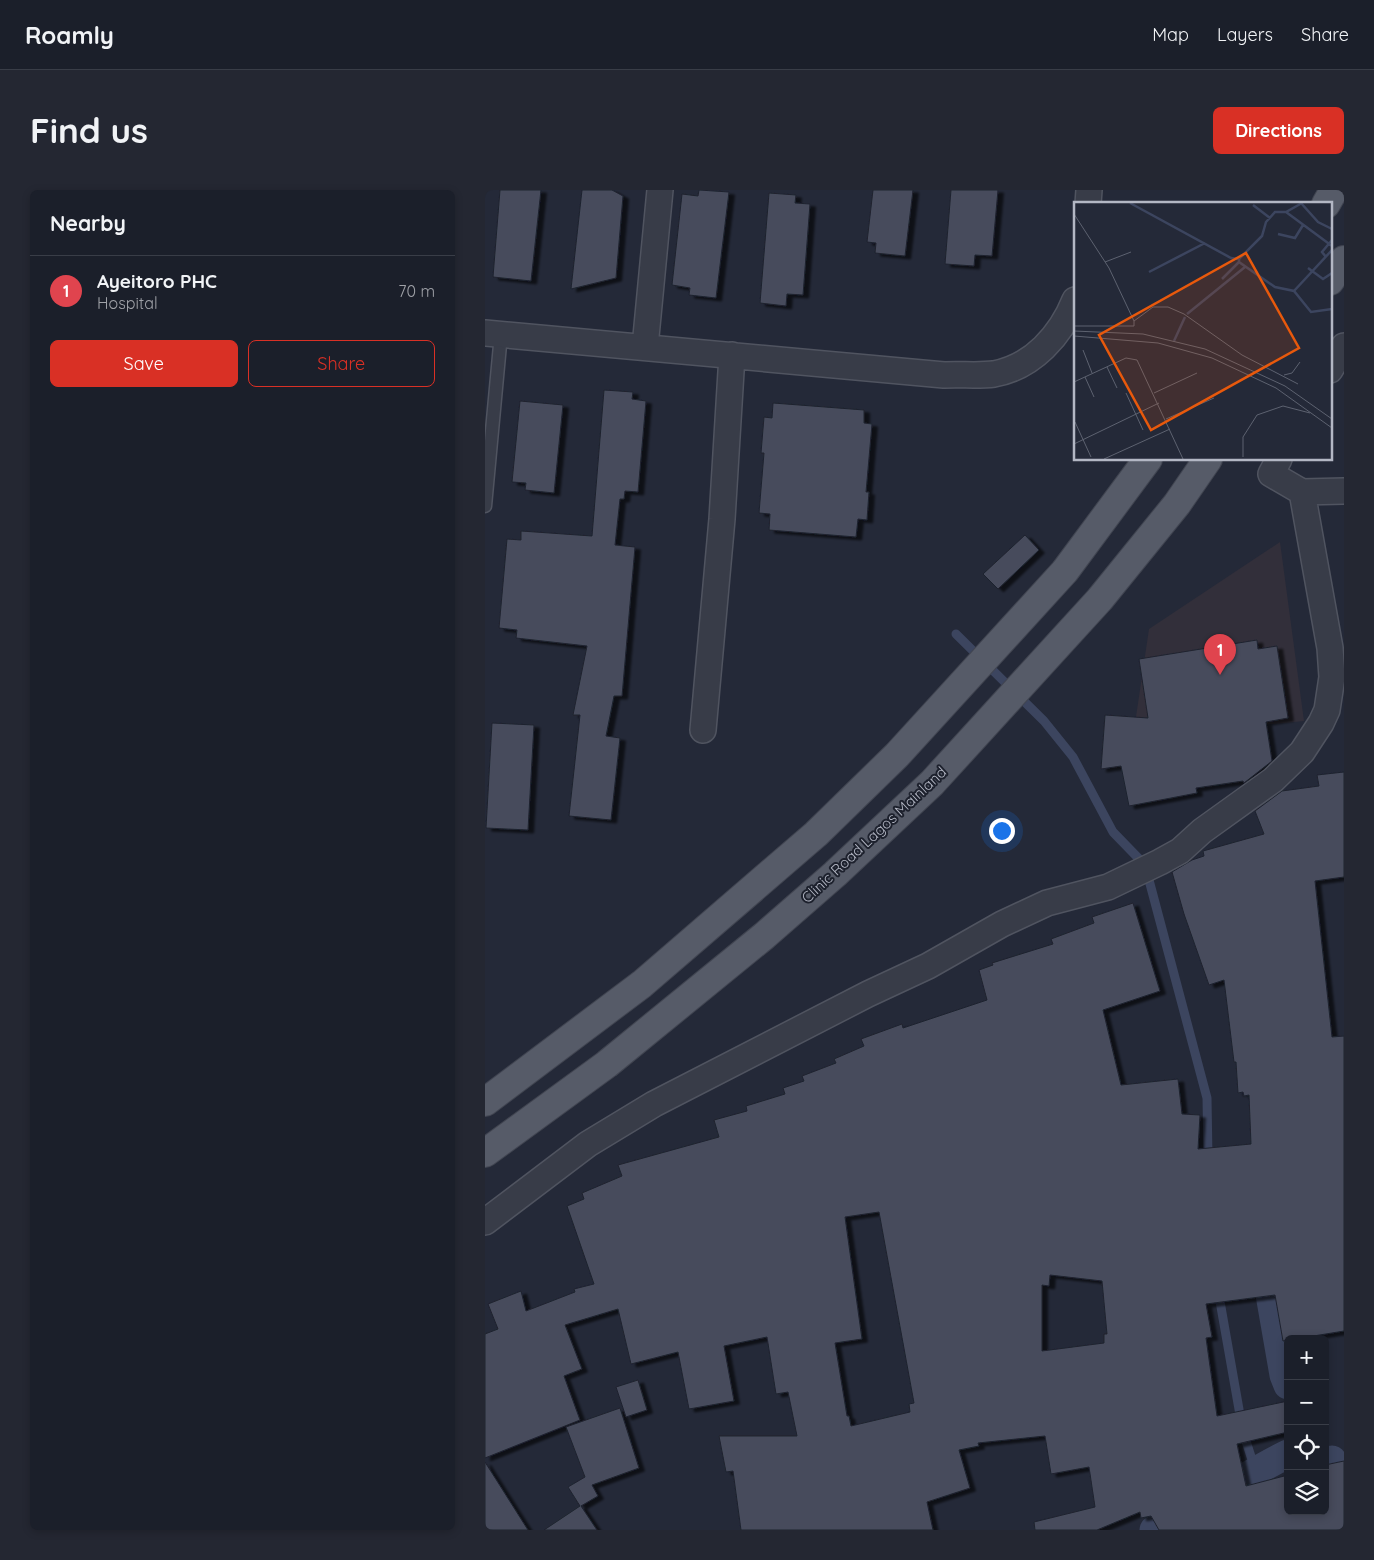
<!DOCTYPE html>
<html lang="en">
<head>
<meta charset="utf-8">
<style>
  body { margin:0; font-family:Quicksand,sans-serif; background:#242732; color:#f1f3f6 }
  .controls { position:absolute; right:15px; bottom:15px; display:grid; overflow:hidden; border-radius:8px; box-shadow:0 2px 8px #0003 }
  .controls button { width:45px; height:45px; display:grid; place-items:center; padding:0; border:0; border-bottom:1px solid #393d47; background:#1b1f2a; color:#f1f3f6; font:25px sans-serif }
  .you { position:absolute; left:516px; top:640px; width:18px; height:18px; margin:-12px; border:4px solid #fff; border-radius:50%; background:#1a73e8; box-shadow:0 0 0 8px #1a73e833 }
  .badge { display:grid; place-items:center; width:32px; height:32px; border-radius:50%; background:#d93025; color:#fff; font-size:16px; font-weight:700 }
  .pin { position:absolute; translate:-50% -41px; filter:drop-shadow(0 1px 2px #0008) }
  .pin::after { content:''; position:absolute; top:26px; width:18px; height:15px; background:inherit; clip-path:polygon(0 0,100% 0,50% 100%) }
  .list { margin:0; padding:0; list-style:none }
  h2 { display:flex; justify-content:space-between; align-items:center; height:65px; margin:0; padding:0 20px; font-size:21px }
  h2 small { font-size:16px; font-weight:400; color:#a0a2a8 }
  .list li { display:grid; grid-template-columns:32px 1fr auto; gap:15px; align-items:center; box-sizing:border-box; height:70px; padding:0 20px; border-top:1px solid #393d47 }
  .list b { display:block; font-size:19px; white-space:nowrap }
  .list p { margin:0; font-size:16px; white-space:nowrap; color:#a0a2a8 }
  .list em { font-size:16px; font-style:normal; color:#a0a2a8 }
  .actions { display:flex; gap:10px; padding:15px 20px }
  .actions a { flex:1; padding:11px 0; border:1px solid #d93025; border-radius:8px; text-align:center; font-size:18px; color:#d93025 }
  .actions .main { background:#d93025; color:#fff }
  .icon { flex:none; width:28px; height:28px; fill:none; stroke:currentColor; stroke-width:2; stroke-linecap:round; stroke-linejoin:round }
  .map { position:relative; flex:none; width:859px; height:1340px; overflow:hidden; border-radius:8px }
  header { display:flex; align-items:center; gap:30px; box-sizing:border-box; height:70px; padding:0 25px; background:#1b1f2a; border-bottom:1px solid #393d47 }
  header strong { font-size:24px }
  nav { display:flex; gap:28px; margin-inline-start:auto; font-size:18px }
  .intro { display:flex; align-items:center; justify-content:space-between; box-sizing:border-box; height:120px; padding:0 30px }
  h1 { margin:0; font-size:35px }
  .button { padding:12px 22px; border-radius:8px; background:#d93025; color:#fff; font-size:18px; font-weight:700 }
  main { display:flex; gap:30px; padding:0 30px }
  aside { flex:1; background:#1b1f2a; border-radius:8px; box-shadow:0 2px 8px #0003 }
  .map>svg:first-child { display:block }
</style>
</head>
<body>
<header>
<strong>Roamly</strong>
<nav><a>Map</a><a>Layers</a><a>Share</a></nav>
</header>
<div class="intro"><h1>Find us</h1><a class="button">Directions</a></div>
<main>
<aside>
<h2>Nearby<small></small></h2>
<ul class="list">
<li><span class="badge" style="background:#e0444e">1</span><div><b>Ayeitoro PHC</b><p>Hospital</p></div><em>70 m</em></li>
</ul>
<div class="actions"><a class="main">Save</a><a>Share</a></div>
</aside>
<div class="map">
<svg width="859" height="1340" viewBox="0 0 859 1340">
  <defs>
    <filter id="shadow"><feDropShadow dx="5.5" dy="3" stdDeviation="1" flood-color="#0009"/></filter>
  </defs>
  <rect width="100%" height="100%" fill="#242938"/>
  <!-- medical -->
  <path fill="#322f3a" d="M795,352L819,531L648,547L664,439Z"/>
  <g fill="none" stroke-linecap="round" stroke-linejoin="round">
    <!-- stream -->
    <path stroke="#3c455f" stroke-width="9" d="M471,444L559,531L588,567L628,642L660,675L722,908L723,968
      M733,1100L758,1242L770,1279"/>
    <!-- canal -->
    <path stroke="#3c455f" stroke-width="29" d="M779,1070L799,1185L803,1195
      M847,1270L859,1311
      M669,1340C716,1319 756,1286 803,1264"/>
  </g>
  <!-- building -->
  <path fill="#464c5c" stroke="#1f232f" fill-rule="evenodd" filter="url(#shadow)" d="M15,0H56L46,91L8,87Z
    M97,0H127L138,6L131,88L86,99Z
    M214,0L244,2L231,108L204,105L205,98L187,95L197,4L213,6Z
    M388,0H428L420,66L390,63L391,53L382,52Z
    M466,0H513L507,66L490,65L489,76L460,74Z
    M284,3L311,5L310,13L325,14L318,105L302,104L301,116L275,113Z
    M119,200L148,202L147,209L161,211L153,302L140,301L139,309H135L130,355L150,357L137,506H129L121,546L135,548L126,630L84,626L95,525H88L102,456L31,448L32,440L14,438L22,349L36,350V341L107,346Z
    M35,211L78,215L69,303L40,300L41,293L27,292Z
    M288,213L379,220V233L387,234L381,302H384L382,330L373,329L371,347L284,340L285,324L274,323L279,263H276L279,227L287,228Z
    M540,345L554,360L513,399L498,384Z
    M772,450L773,459L792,456L803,528L781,532L787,571L759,593L758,591L711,598L712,603L644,616L636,576L616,579L620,525L663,528L654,469Z
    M7,533L49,535L43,640L1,638Z
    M859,582V687L830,691L847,847L859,846V1141L798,1151L790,1105L721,1114L727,1147L721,1148L732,1226L803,1211V1242L752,1254L761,1296L803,1285V1321H840V1275L859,1271V1340H674L666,1326L656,1328L655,1322L612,1340H550L549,1332L610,1317L604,1277L566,1284L560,1246L493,1253L494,1256L474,1260L485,1298L442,1312L448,1340H256L248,1281L241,1282L234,1246H312L303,1202L291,1204L282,1147L239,1156L249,1211L204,1219L193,1162L146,1174L133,1119L80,1135L97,1179L79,1186L95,1230L0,1268V1144L13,1139L3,1114L36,1101L41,1121L90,1102L89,1099L109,1094L82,1016L99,1009L97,1003L137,986L133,975L234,947L229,930L262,921L261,916L300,904L298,898L319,891L317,886L351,873L349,869L379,856L376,849L417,834L418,838L502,810L494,780L508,775L507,773L568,754L566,749L609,733L607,727L648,713L675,801L618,820L636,895L693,889L697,924L715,925L713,959L766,954L764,905L759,906L758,902L753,903L751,872H749L739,790L724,795L699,724L687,682L707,670L719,666L718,661L779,644L770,621L797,601L834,596L832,585ZM394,1022L429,1213L424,1214L425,1222L366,1236L364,1226H362L350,1153L377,1149L360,1027ZM565,1085L617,1091L622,1144H619V1153L557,1161V1095L564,1096Z
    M153,1190L162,1220L141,1227L131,1197Z
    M135,1218L154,1278L107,1295L113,1306L96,1316L112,1340H59L95,1316L83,1297L100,1287L81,1237Z
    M0,1272L43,1340H0Z"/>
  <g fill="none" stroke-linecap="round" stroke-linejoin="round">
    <defs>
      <path id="lane" d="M0,316L16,144"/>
      <path id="street" d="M603,14L604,0
        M0,143L459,185C475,184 493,186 509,184C548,177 576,145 590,110
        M160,157L175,0
        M845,180L859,156
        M794,269L786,284L817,302L859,301
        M218,540L237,329L247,165
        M0,1032L103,954L169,914L383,804L443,776L517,734L562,713L623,697L675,672L695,661L717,641L788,590L817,562L836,533L842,520L847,487L845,458L817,302"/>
      <path id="primary" d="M841,14L849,0
        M845,91L859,70
        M0,912L157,794L331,644L412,565L580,381L663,269
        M0,963L122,874L279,746L350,684L447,593L615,409L692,314L723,269"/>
    </defs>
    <!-- lane casing -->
    <use href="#lane" stroke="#505460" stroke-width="15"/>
    <!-- street casing -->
    <use href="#street" stroke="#505460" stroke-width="28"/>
    <!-- primary casing -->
    <use href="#primary" stroke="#414551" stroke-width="30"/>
    <!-- lane -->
    <use href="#lane" stroke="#383c48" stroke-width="12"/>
    <!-- street -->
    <use href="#street" stroke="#383c48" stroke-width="25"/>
    <!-- primary -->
    <use href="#primary" stroke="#565b68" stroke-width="28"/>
  </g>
  <g text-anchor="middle" stroke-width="4" stroke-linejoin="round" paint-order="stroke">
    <!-- street labels -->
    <g font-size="15" fill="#b3b7c4" stroke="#1d212d">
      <text transform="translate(389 645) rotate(-43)" y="5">Clinic Road Lagos Mainland</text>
    </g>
  </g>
  <!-- overview -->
  <g transform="translate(589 12)">
    <rect width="258" height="258" fill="#242938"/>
    <path fill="none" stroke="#3c455f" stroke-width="2.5" d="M56,1L157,56L165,57V60L201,85L220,89L237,110L258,107M227,1L244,20L258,27M179,3L196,16M212,10L258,44M204,32L221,36L229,23M252,55L248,50L258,38M165,57L188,34L192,20L201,10H212L228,1M234,66L249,77L258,71M75,70L131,41M148,77L165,60M220,89L258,48M113,112L171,65M100,139L111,115"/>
    <path fill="none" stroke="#5d6270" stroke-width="1" d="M0,12L35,66L60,119V124H0M31,60L57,50M60,119L79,105H94L110,112L168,153L224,182M0,129L69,132L131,147L211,184L258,217M0,134L84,141L138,156L202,186L258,226M9,148L18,171M33,165L43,186M210,173L218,171L226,160M11,175L20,195M0,180L52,156L63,158L109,257M52,191L69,228M80,191L123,171M92,217L140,196M1,220L17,255M0,242L85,201M169,255V235L183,213L209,204L236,211M30,257L96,227"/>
    <path fill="#e8590c" fill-opacity="0.15" stroke="#e8590c" stroke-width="2.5" d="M172,51L225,146L77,228L25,133Z"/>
    <rect width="258" height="258" fill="none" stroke="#b3b7c4" stroke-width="2.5"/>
  </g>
</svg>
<div class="controls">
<button>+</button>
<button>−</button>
<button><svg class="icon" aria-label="locate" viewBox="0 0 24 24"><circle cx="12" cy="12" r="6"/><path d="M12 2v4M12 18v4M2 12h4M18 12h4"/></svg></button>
<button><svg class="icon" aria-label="layers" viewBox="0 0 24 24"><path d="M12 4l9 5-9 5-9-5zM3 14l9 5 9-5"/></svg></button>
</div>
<div class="you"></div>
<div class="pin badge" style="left:735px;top:485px;background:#e0444e">1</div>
</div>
</main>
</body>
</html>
